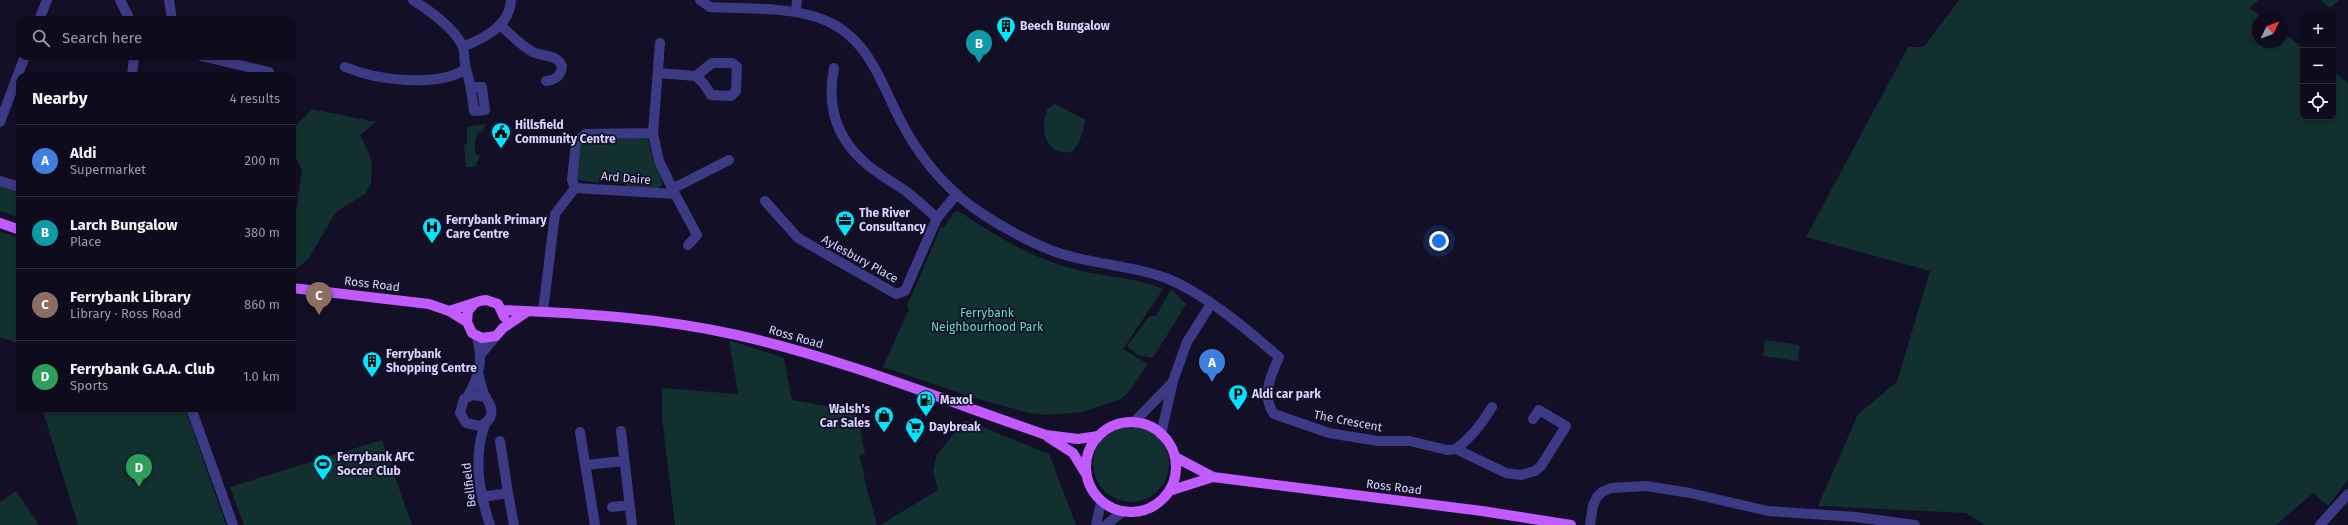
<!DOCTYPE html>
<html lang="en">
<head>
<meta charset="utf-8">
<style>
  body { margin:0; font-family:"Fira Sans",sans-serif; background:#1c1929; color:#f1f3f6 }
  .controls { position:absolute; right:12px; top:12px; display:grid; overflow:hidden; border-radius:8px; box-shadow:0 2px 6px #0003 }
  .controls button { width:36px; height:36px; display:grid; place-items:center; padding:0; border:0; border-bottom:1px solid #2e2b3b; background:#0e0b1c; color:#f1f3f6; font:20px sans-serif }
  .compass { position:absolute; left:2252px; top:12px; width:36px; height:36px; border-radius:50%; background:#0e0b1c; box-shadow:0 2px 6px #0003; rotate:47deg }
  .you { position:absolute; left:1439px; top:241px; width:14px; height:14px; margin:-10px; border:3px solid #fff; border-radius:50%; background:#1a73e8; box-shadow:0 0 0 6px #1a73e833 }
  .badge { display:grid; place-items:center; width:26px; height:26px; border-radius:50%; background:#00e5ff; color:#fff; font-size:13px; font-weight:700 }
  .pin { position:absolute; translate:-50% -33px; filter:drop-shadow(0 1px 2px #0008) }
  .pin::after { content:''; position:absolute; top:21px; width:14px; height:12px; background:inherit; clip-path:polygon(0 0,100% 0,50% 100%) }
  .list { margin:0; padding:0; list-style:none }
  h2 { display:flex; justify-content:space-between; align-items:center; height:52px; margin:0; padding:0 16px; font-size:17px }
  h2 small { font-size:13px; font-weight:400; color:#9b9ba3 }
  .list li { display:grid; grid-template-columns:26px 1fr auto; gap:12px; align-items:center; box-sizing:border-box; height:72px; padding:0 16px; border-top:1px solid #2e2b3b }
  .list b { display:block; font-size:15px; white-space:nowrap }
  .list p { margin:0; font-size:13px; white-space:nowrap; color:#9b9ba3 }
  .list em { font-size:13px; font-style:normal; color:#9b9ba3 }
  .icon { flex:none; width:22px; height:22px; fill:none; stroke:currentColor; stroke-width:2; stroke-linecap:round; stroke-linejoin:round }
  .map { position:relative; flex:none; width:2348px; height:525px; overflow:hidden }
  .search { position:absolute; background:#0e0b1c; box-shadow:0 2px 6px #0003; left:16px; top:16px; width:280px; height:44px; display:flex; align-items:center; gap:10px; box-sizing:border-box; padding:0 14px; border-radius:12px; color:#9b9ba3; font-size:15px }
  .panel { position:absolute; background:#0e0b1c; box-shadow:0 2px 6px #0003; left:16px; top:72px; width:280px; height:340px; border-radius:12px }
  .map>svg:first-child { display:block }
</style>
</head>
<body>
<div class="map">
<svg width="2348" height="525" viewBox="0 0 2348 525">
  <rect width="100%" height="100%" fill="#130f26"/>
  <!-- green -->
  <path fill="#12302f" d="M1959,0H2259L2249,8L2263,18H2258V42H2282V32L2303,48V117H2333V71L2348,83V480L2328,506L2313,493L2276,525H1985L1966,513L1818,506L1858,414L1897,382L1930,271L1806,237L1908,47H1924Z
    M2320,0H2339L2330,8Z
    M1055,104L1086,120L1079,143L1072,152C1044,156 1039,128 1048,108Z
    M312,109L376,122L360,135L370,155L372,168L371,183L365,194L336,212L309,258L292,273V238L302,170L292,150V130Z
    M486,124L482,132L479,131L475,141V154L480,156L475,167H466L464,145L467,144V127Z
    M584,137L648,138L652,158L662,180V185L657,189L626,186L624,183L600,180L598,183L578,180C570,168 577,148 584,137Z
    M0,186L20,192V218L0,211Z
    M958,211C995,235 1033,259 1077,270C1106,277 1135,277 1163,289L1123,349L1148,364L1128,393L1121,399L1082,412L1047,415L1030,413L978,399L883,367L909,309L907,306L941,227L944,228L954,212Z
    M0,232L20,238V344L0,337Z
    M1171,289L1186,304L1153,358L1138,355L1127,346L1150,316H1156Z
    M729,340L784,358L792,400L854,411L859,421L865,454L860,456L866,486L877,525H675L662,417V388L738,394Z
    M1765,340L1800,345L1798,361L1763,356Z
    M42,408H185L226,525H78Z
    M965,420L1049,454L1076,525H880L938,490L933,472L936,456Z
    M1093 464a38 38 0 1 1 76 0a38 38 0 1 1-76 0Z
    M382,440L412,525H244L230,487Z
    M16,491L39,525H0V502Z"/>
  <g fill="none" stroke-linecap="round" stroke-linejoin="round">
    <!-- minor -->
    <path stroke="#3d3a85" stroke-width="10" d="M120,0L130,20
      M169,0L172,20
      M413,0C430,11 455,28 463,47C465,54 464,62 466,69C471,84 472,95 474,111L485,110L482,87H471
      M700,0L710,7C742,9 778,7 809,15C872,30 880,88 909,136C927,166 951,193 981,213C1005,229 1045,251 1073,257C1104,265 1136,267 1166,278C1204,293 1249,331 1279,357C1271,375 1261,396 1274,414L1329,433L1378,441H1410L1447,450L1456,449L1506,473L1521,475L1535,471L1541,466L1566,426L1539,410L1533,419
      M796,12L797,0
      M39,20L47,0
      M501,26C511,34 521,46 533,52C543,57 557,54 562,66C561,76 556,80 546,81
      M463,47C484,38 510,26 511,0
      M201,56L269,72
      M345,67C376,80 437,88 466,69
      M834,68C827,103 835,135 862,160C875,173 892,181 907,192C917,200 927,209 937,218
      M659,73L696,76L712,63H732L737,67L736,91L731,96L711,95L704,84L696,76
      M132,76L134,56
      M0,122L25,56
      M653,133L660,43
      M0,181L20,187
      M672,189L729,160
      M675,194L697,235L688,245
      M765,201L798,238L896,294L905,291L937,218L956,195
      M543,311L555,214L575,188L572,180L576,142L586,134L653,133L659,161L675,194L575,188
      M481,354L496,336
      M479,376C481,383 482,392 486,398C494,409 494,420 480,426L466,423L460,413L464,399L472,395L486,397
      M468,396C480,374 483,362 477,337
      M191,408L233,525
      M1134,422L1173,382
      M485,424C473,457 479,493 490,525
      M621,431L632,525
      M580,432L595,525
      M1161,435L1173,381L1187,342L1211,304
      M500,441L508,493
      M1456,449C1472,437 1482,424 1492,407
      M586,465L624,461
      M482,497L508,493L514,525
      M612,507L629,505
      M1096,525L1101,502
      M1106,525L1123,511
      M1590,525L1593,505L1597,497L1602,492L1611,488L1646,486L1690,493L1768,511L1856,517L1915,525
      M2320,525L2348,494"/>
    <!-- major -->
    <path stroke="#c25bff" stroke-width="10" d="M0,223L20,230
      M292,288L429,304L449,311L467,322
      M474,304L468,311L467,322L472,333L482,338L496,336L503,328L528,311
      M503,310C581,313 661,318 737,335C843,359 944,400 1046,435L1078,439L1098,436
      M449,311L480,301L486,300L498,304L504,317
      M1086 467a45 45 0 1 1 90 0a45 45 0 1 1-90 0Z
      M1048,437L1073,453L1086,474
      M1175,457L1213,477L1482,511L1571,525
      M1169,491L1213,477"/>
  </g>
  <!-- icons -->
  <defs>
    <symbol id="building-pin" viewBox="-11 -11 22 30"><path d="M0 17L-7.5 6A9.5 9.5 0 1 1 7.5 6Z" fill="#00e5ff" stroke="#130f26"/><path d="M-4-6H4V6H1V3H-1V6H-4ZM-2.5-4.3h1.7v1.8h-1.7ZM.8-4.3h1.7v1.8H.8ZM-2.5-1h1.7V.8h-1.7ZM.8-1h1.7V.8H.8Z" fill="#111"/></symbol>
    <symbol id="civic-pin" viewBox="-11 -11 22 30"><path d="M0 17L-7.5 6A9.5 9.5 0 1 1 7.5 6Z" fill="#00e5ff" stroke="#130f26"/><path d="M-.6-6.5H3V-4.5H.6V-3L4-1V1h2V6H-6V1h2V-1L-.6-3ZM-1.2 2.5V6h2.4V2.5Z" fill="#111"/></symbol>
    <symbol id="office-pin" viewBox="-11 -11 22 30"><path d="M0 17L-7.5 6A9.5 9.5 0 1 1 7.5 6Z" fill="#00e5ff" stroke="#130f26"/><path d="M-6-3h4V-5.5h4V-3h4V5H-6ZM-1-4.5V-3h2v-1.5ZM-6 0V1H6V0Z" fill="#111"/></symbol>
    <symbol id="hospital-pin" viewBox="-11 -11 22 30"><path d="M0 17L-7.5 6A9.5 9.5 0 1 1 7.5 6Z" fill="#00e5ff" stroke="#130f26"/><path d="M-5-5h3v3.5h4V-5h3V5h-3V1.5h-4V5h-3Z" fill="#111"/></symbol>
    <symbol id="parking-pin" viewBox="-11 -11 22 30"><path d="M0 17L-7.5 6A9.5 9.5 0 1 1 7.5 6Z" fill="#00e5ff" stroke="#130f26"/><path d="M-3.5-5.5H1a3.5 3.5 0 0 1 0 7H-1V5.5H-3.5ZM-1-3.4V-.6H.8a1.4 1.4 0 0 0 0-2.8Z" fill="#111"/></symbol>
    <symbol id="fuel-pin" viewBox="-11 -11 22 30"><path d="M0 17L-7.5 6A9.5 9.5 0 1 1 7.5 6Z" fill="#00e5ff" stroke="#130f26"/><path d="M-5.5-6h7V0h2V4h1.3V-2.5L3-4.5l.8-.8L6-3V5H2.5V1h-1V6h-7ZM-4.2-4.7v3.2H.2V-4.7Z" fill="#111"/></symbol>
    <symbol id="shop-pin" viewBox="-11 -11 22 30"><path d="M0 17L-7.5 6A9.5 9.5 0 1 1 7.5 6Z" fill="#00e5ff" stroke="#130f26"/><path d="M-5-2.5h2.3a2.7 3.5 0 0 1 5.4 0H5L5.5 6h-11ZM-1.5-2.5h3a1.5 2.3 0 0 0-3 0Z" fill="#111"/></symbol>
    <symbol id="supermarket-pin" viewBox="-11 -11 22 30"><path d="M0 17L-7.5 6A9.5 9.5 0 1 1 7.5 6Z" fill="#00e5ff" stroke="#130f26"/><path d="M-6-5.5h2.5l.6 2H6L4.5 2H-2.5L-4.4-4H-6ZM-1.5 3.2a1.3 1.3 0 1 0 .1 0ZM3 3.2a1.3 1.3 0 1 0 .1 0Z" fill="#111"/></symbol>
    <symbol id="stadium-pin" viewBox="-11 -11 22 30"><path d="M0 17L-7.5 6A9.5 9.5 0 1 1 7.5 6Z" fill="#00e5ff" stroke="#130f26"/><path d="M0-5a6.5 5 0 1 0 0 10a6.5 5 0 1 0 0-10ZM-3.5-1.8h7v3.6h-7Z" fill="#111"/></symbol>
  </defs>
  <g fill-rule="evenodd">
    <use href="#building-pin" x="995" y="15" width="22" height="30"/>
    <use href="#civic-pin" x="490" y="121" width="22" height="30"/>
    <use href="#office-pin" x="834" y="209" width="22" height="30"/>
    <use href="#hospital-pin" x="421" y="216" width="22" height="30"/>
    <use href="#building-pin" x="361" y="350" width="22" height="30"/>
    <use href="#parking-pin" x="1227" y="383" width="22" height="30"/>
    <use href="#fuel-pin" x="915" y="389" width="22" height="30"/>
    <use href="#shop-pin" x="873" y="405" width="22" height="30"/>
    <use href="#supermarket-pin" x="904" y="416" width="22" height="30"/>
    <use href="#stadium-pin" x="312" y="453" width="22" height="30"/>
  </g>
  <g text-anchor="middle" stroke-width="3.5" stroke-linejoin="round" paint-order="stroke">
    <!-- poi labels -->
    <g font-size="12" font-weight="bold" fill="#d9d4ff" stroke="#130f26" text-anchor="start">
      <text x="1020" y="30">Beech Bungalow</text>
      <text x="515" y="129">Hillsfield<tspan x="515" dy="14">Community Centre</tspan></text>
      <text x="859" y="217">The River<tspan x="859" dy="14">Consultancy</tspan></text>
      <text x="446" y="224">Ferrybank Primary<tspan x="446" dy="14">Care Centre</tspan></text>
      <text x="386" y="358">Ferrybank<tspan x="386" dy="14">Shopping Centre</tspan></text>
      <text x="1252" y="398">Aldi car park</text>
      <text x="940" y="404">Maxol</text>
      <text x="870" y="413" text-anchor="end">Walsh's<tspan x="870" dy="14">Car Sales</tspan></text>
      <text x="929" y="431">Daybreak</text>
      <text x="337" y="461">Ferrybank AFC<tspan x="337" dy="14">Soccer Club</tspan></text>
    </g>
    <!-- street labels -->
    <g font-size="12" fill="#d9d4ff" stroke="#130f26">
      <text transform="translate(626 178) rotate(5)" y="4">Ard Daire</text>
      <text transform="translate(860 259) rotate(29)" y="4">Aylesbury Place</text>
      <text transform="translate(372 284) rotate(7)" y="4">Ross Road</text>
      <text transform="translate(796 337) rotate(16)" y="4">Ross Road</text>
      <text transform="translate(1348 421) rotate(11)" y="4">The Crescent</text>
      <text transform="translate(469 485) rotate(-97)" y="4">Bellfield</text>
      <text transform="translate(1394 487) rotate(7)" y="4">Ross Road</text>
    </g>
    <!-- park labels -->
    <g font-size="12" fill="#5fe0c0" stroke="#130f26">
      <text x="987" y="317">Ferrybank<tspan x="987" dy="14">Neighbourhood Park</tspan></text>
    </g>
  </g>
</svg>
<div class="controls">
<button>+</button>
<button>−</button>
<button><svg class="icon" aria-label="locate" viewBox="0 0 24 24"><circle cx="12" cy="12" r="6"/><path d="M12 2v4M12 18v4M2 12h4M18 12h4"/></svg></button>
</div>
<svg class="compass" viewBox="-18 -18 36 36"><path d="M0-13l5 13h-10z" fill="#e53935"/><path d="M0 13l5-13h-10z" fill="#9b9ba3"/></svg>
<div class="you"></div>
<div class="pin badge" style="left:1212px;top:382px;background:#3f7fe0">A</div>
<div class="pin badge" style="left:979px;top:63px;background:#0f9aa8">B</div>
<div class="pin badge" style="left:319px;top:315px;background:#8d6e63">C</div>
<div class="pin badge" style="left:139px;top:487px;background:#2e9e5b">D</div>
<div class="search"><svg class="icon" aria-label="search" viewBox="0 0 24 24"><circle cx="10" cy="10" r="6"/><path d="M15 15l6 6"/></svg>Search here</div>
<section class="panel">
<h2>Nearby<small>4 results</small></h2>
<ul class="list">
<li><span class="badge" style="background:#3f7fe0">A</span><div><b>Aldi</b><p>Supermarket</p></div><em>200 m</em></li>
<li><span class="badge" style="background:#0f9aa8">B</span><div><b>Larch Bungalow</b><p>Place</p></div><em>380 m</em></li>
<li><span class="badge" style="background:#8d6e63">C</span><div><b>Ferrybank Library</b><p>Library · Ross Road</p></div><em>860 m</em></li>
<li><span class="badge" style="background:#2e9e5b">D</span><div><b>Ferrybank G.A.A. Club</b><p>Sports</p></div><em>1.0 km</em></li>
</ul>
</section>
</div>
</body>
</html>
